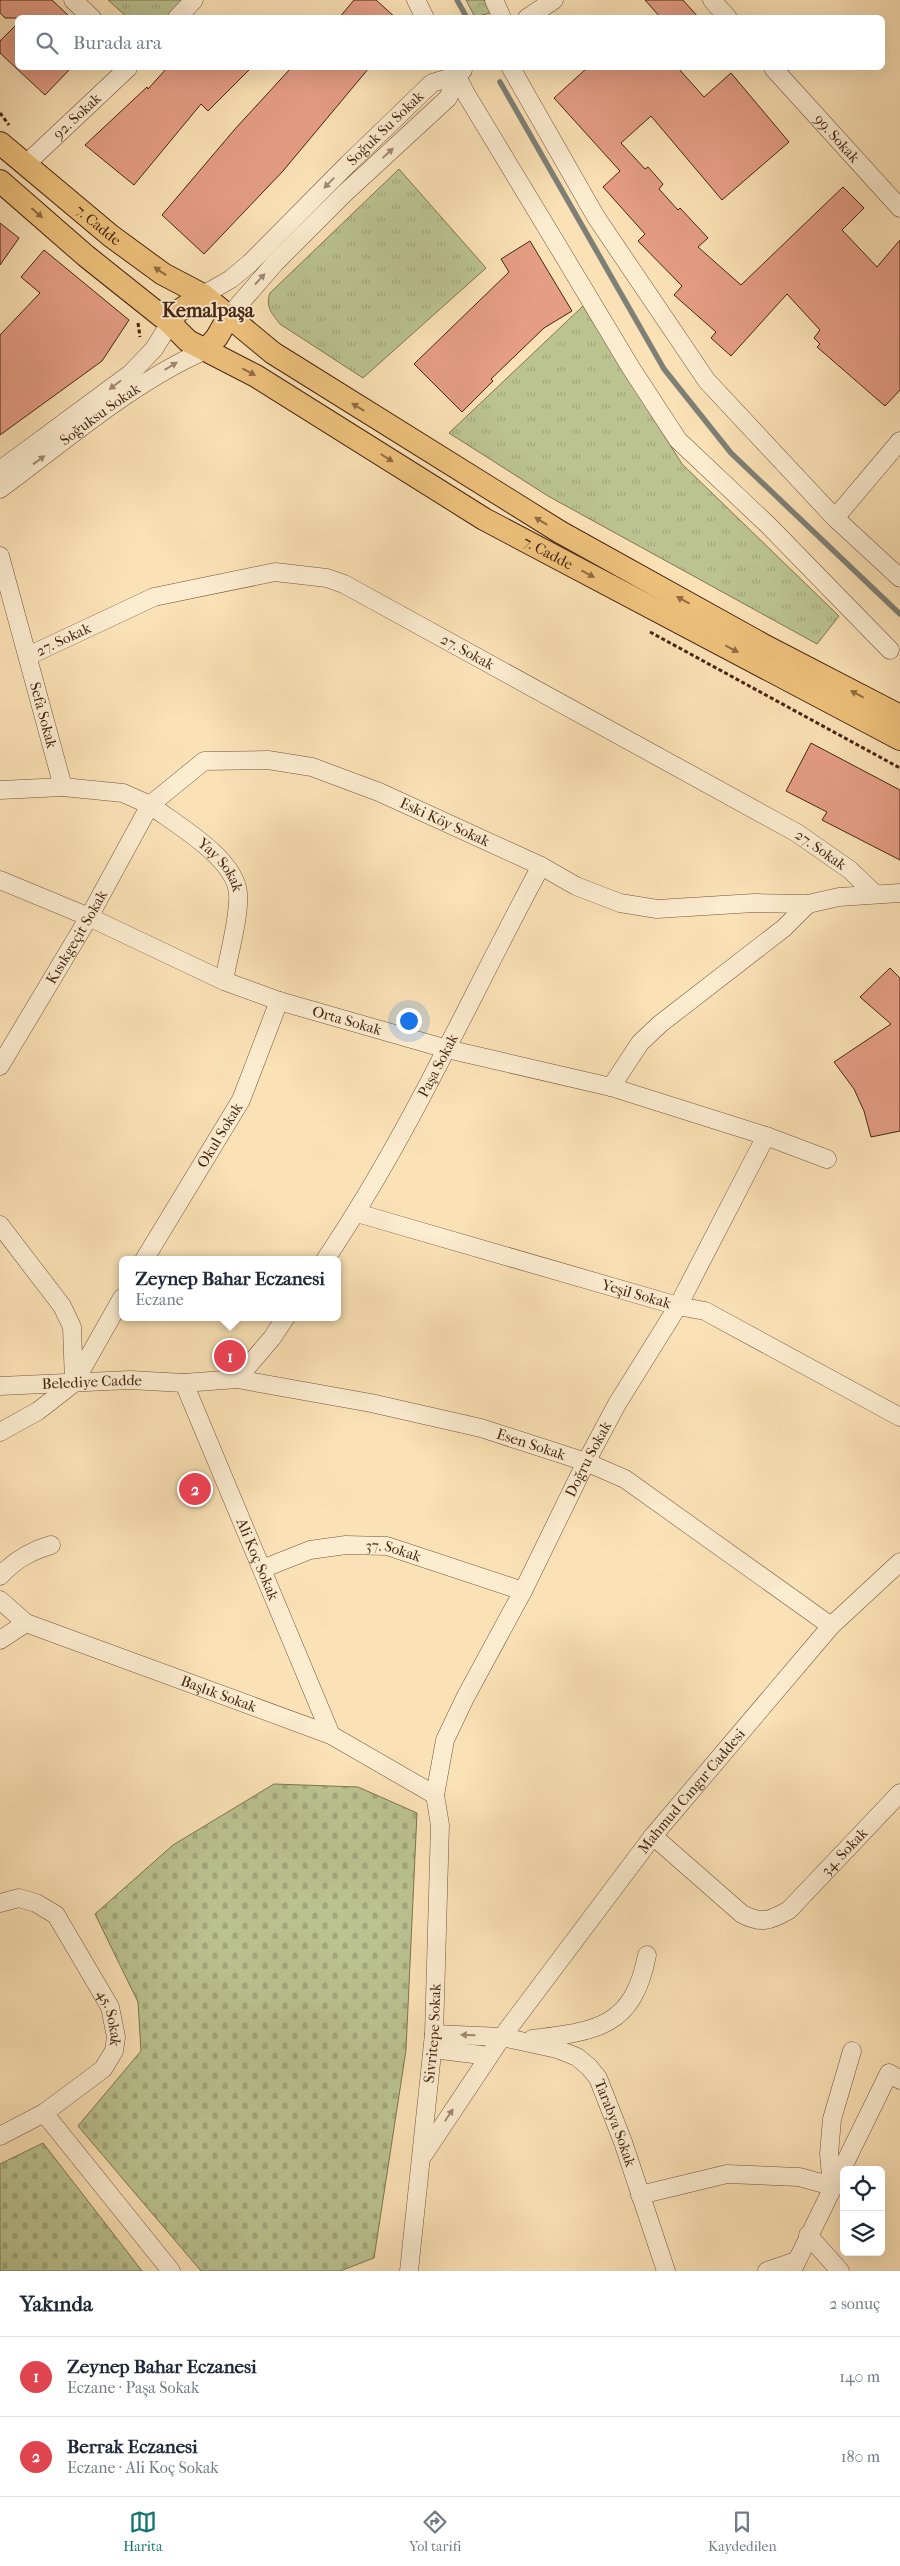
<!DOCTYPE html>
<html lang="tr">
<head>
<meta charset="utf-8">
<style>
  body { margin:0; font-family:"IM FELL French Canon",serif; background:#f6f6f7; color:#1f2937 }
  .controls { position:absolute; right:15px; bottom:15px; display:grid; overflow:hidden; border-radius:8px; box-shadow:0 5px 20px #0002 }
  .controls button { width:45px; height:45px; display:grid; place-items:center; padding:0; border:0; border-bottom:1px solid #e0e1e3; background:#fff; color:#1f2937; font:25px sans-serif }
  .you { position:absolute; left:408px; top:1020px; width:18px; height:18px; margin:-12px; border:4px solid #fff; border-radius:50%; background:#1a73e8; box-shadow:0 0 0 8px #1a73e833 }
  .badge { display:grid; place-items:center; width:32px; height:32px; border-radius:50%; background:#0f766e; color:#fff; font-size:16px; font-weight:700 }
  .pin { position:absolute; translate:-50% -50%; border:2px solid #fff; box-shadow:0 1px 5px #0006 }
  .popup { position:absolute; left:119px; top:1256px; width:222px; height:65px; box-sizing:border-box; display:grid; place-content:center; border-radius:8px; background:#fff; filter:drop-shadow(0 1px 4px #0005); font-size:16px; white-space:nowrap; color:#747a83 }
  .popup b { font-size:19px; color:#1f2937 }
  .popup::after { content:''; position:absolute; left:50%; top:100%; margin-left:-10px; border:10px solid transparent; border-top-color:#fff }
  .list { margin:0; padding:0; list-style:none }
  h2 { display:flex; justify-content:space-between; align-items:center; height:65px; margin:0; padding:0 20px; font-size:21px }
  h2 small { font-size:16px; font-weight:400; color:#747a83 }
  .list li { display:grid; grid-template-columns:32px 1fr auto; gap:15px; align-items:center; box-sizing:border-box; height:80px; padding:0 20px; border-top:1px solid #e0e1e3 }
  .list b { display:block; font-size:19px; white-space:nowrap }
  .list p { margin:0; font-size:16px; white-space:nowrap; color:#747a83 }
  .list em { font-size:16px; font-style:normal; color:#747a83 }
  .icon { flex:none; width:28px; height:28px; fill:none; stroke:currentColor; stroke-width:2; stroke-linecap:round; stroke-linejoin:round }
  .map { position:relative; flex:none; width:900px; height:2271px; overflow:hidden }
  .search { position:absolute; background:#fff; box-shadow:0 5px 20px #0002; left:15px; right:15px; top:15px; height:55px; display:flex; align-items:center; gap:12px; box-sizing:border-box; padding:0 18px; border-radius:8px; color:#747a83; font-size:19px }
  .sheet { height:225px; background:#fff }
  nav { display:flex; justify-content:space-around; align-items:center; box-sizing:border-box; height:70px; border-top:1px solid #e0e1e3; background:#fff; font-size:14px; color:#747a83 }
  nav a { display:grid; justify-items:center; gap:2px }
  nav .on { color:#0f766e }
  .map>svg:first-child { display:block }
</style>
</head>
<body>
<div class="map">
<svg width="900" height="2271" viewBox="0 0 900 2271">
  <defs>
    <pattern id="grass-tufts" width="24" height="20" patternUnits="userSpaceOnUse" patternTransform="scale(1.25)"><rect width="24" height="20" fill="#bbc491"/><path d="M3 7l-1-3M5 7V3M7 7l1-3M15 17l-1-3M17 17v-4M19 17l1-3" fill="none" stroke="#a2a87c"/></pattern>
    <pattern id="cemetery-stones" width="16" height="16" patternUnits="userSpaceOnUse" patternTransform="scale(1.25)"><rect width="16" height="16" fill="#bbc491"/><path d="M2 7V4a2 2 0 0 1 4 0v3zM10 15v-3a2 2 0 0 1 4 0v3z" fill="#a2a87c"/></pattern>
    <pattern id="park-crowns" width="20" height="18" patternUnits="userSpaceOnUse" patternTransform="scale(1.25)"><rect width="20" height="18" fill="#bbc491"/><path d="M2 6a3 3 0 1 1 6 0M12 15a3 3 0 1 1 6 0" fill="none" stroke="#a2a87c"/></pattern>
  </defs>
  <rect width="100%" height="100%" fill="#fbe2b6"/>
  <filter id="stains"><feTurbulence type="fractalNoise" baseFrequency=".004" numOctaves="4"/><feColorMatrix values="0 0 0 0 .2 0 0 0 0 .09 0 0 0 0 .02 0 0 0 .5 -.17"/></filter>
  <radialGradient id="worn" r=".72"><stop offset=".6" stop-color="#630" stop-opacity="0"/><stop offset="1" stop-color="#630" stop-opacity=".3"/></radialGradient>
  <!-- grass -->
  <path fill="url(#grass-tufts)" stroke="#807452" d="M108,0H182L165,18L127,17Z
    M399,169L486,268L363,378L280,324C272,314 265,306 270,293Z
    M583,306L682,464L839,616L817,644L548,496L449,433Z"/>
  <!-- cemetery -->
  <path fill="url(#cemetery-stones)" stroke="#807452" d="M274,1784L358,1787L417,1813L406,2050L374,2258L340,2271H201L78,2126L141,2051L138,2002L95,1914L173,1845Z
    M43,2143L142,2271H0V2164Z"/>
  <!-- park -->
  <path fill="url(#park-crowns)" stroke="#807452" d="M466,0H484L490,13L475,17Z"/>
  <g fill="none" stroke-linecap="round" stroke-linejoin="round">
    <!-- stream -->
    <path stroke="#7e8076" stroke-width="5.5" d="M457,0L467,18
      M500,82L664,369L731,453L900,614"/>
  </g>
  <!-- building -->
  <path fill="#e59e85" stroke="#462512" d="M0,0H52L71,18H5L0,13Z
    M354,0H376L396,18H339Z
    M645,0H683L699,18H661Z
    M18,23V68H71L45,95L0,53V41Z
    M167,68H251L208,111L201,104L134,185L85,145L147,87L148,89Z
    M291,68H369L283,171L204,254L162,215L235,129Z
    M587,68H678L704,97L731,73L789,142L722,200L651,116L621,143L645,169L648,167L663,184L659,189L678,210L680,208L708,238L698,247L741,285L843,187L864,208L842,230L877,267L900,240V390L885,406L817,347L820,344L814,338L820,330L787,294L731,356L711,338L716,332L674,295L682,286L638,241L645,234L603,187L620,171L554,98Z
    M0,223L19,238L0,265Z
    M530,241L572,311L544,328L491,379L493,381L462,412L414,364L509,272L501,259Z
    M44,250L129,320L102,361L0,435V335L40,293L21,277Z
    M811,743L900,790V860L822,820L827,812L786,791Z
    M890,968L900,978V1131L871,1137L864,1111L854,1089L834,1062L891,1024L860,997Z"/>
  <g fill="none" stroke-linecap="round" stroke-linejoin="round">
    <defs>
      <g id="minor">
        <path d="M73,0L92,18"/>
        <path d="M416,0L425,18"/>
        <path d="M494,0L502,18"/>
        <path d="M712,0L728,18"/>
        <path d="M177,18L194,0"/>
        <path d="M527,18L554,0"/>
        <path d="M453,68L466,94L556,243L631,368L678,440L768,525L890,650"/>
        <path d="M511,68L596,217L707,381L835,518L900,578"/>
        <path id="s1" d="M773,68L900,208"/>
        <path id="s2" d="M26,164L128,68"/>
        <path id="s3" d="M203,295L231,279L250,263L348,164L432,83L458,75"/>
        <path d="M229,316L275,263L345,193L448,98L458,75L463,70"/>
        <path d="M0,470L130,374L154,349L170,323"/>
        <path id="s4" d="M0,489C64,442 134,381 206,350"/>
        <path d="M835,518L900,441"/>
        <path id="s5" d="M0,556L63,787"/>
        <path id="s6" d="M28,656L154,597L275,572L327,578L344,584L797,833L850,870L874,893"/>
        <path id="s7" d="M0,790L63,787L123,793L150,805L204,761L268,760L312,767L379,792L541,866L576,886L620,903L657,909L754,903L808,904L839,897L900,893"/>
        <path id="s8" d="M0,880L89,917L224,981L279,1001L447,1049L611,1087L766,1136L827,1159"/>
        <path id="s9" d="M0,1066L89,917L150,805C177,825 235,858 238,893C240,916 228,957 224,981"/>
        <path d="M611,1087L640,1043L660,1024L784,928L808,904"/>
        <path id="s10" d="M357,1213L678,1306L705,1311L900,1417"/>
        <path d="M0,1225L62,1306L72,1327L74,1382"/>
        <path id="s11" d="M144,1260L241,1100L279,1001"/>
        <path id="s12" d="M325,1260C409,1136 470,997 541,866"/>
        <path d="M237,1379L272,1338L286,1317"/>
        <path id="s13" d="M184,1383L331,1735"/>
        <path id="s14" d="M0,1386L130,1380L184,1383L237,1379L371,1403L481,1428L586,1462L625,1479L831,1626"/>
        <path d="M0,1432L38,1411L74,1383L122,1298"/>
        <path id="s15" d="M262,1569L310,1550L346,1545L387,1546L523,1591"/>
        <path d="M0,1576C15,1560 30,1551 51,1545"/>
        <path id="s16" d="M0,1600L26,1623L331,1735L435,1795"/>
        <path d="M0,1640L26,1623"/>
        <path id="s17" d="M653,1836L742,1914C761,1924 770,1921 789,1910L900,1793"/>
        <path id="s18" d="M0,1903L19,1898L36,1903L56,1915L110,2007L116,2037L114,2051L103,2069L44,2113L0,2136"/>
        <path id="s19" d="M434,2034L502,2037L557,2049L577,2057L589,2067L598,2078L623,2142L666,2271"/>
        <path d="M532,2039C596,2031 633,2028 647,1955"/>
        <path d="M433,2049L489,2056"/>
        <path d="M44,2113L171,2271"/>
        <path id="s20" d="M424,2154L502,2037L653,1836L831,1626L900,1562"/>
        <path d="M640,2195L727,2174L799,2177L832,2186L829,2154L832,2119L852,2051"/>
        <path d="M808,2235L840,2271"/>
        <path id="s21" d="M409,2271L434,2034L440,1825L435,1795L445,1740L465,1698L523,1591L586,1462L617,1404L678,1306L766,1136"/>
        <path d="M767,2271L796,2261"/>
        <path d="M792,2271L889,2073L900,2080"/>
      </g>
      <g id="major">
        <path id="s22" d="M0,143L111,236L163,274L203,295L273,353L560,532L765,646L900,716"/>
        <path id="s23" d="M0,181L86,256L170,323L188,341L256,376L484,519L900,739"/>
        <path d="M170,323L177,312L203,295"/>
        <path d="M206,350L217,337L229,316"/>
      </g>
    </defs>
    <!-- minor casing -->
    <use href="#minor" stroke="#73543b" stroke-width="19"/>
    <!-- major casing -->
    <use href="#major" stroke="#462512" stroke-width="24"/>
    <!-- path -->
    <path stroke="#462512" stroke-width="3" stroke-dasharray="4 2.5" stroke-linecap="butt" d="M0,113L9,125
      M138,323L140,337
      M650,632L900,768"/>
    <!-- minor -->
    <use href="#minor" stroke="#fcecd0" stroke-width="18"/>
    <!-- major -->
    <use href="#major" stroke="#eec17b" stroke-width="22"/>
  </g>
  <!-- one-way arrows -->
  <defs><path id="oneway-solid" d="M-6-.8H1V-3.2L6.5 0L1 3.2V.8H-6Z" transform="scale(1.25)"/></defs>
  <g fill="#a18871">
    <use href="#oneway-solid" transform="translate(388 153) rotate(-43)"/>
    <use href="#oneway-solid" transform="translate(329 183) rotate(134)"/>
    <use href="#oneway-solid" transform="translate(260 279) rotate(-47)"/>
    <use href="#oneway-solid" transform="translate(171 366) rotate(-31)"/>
    <use href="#oneway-solid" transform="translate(115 385) rotate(143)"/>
    <use href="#oneway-solid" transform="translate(39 460) rotate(-36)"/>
    <use href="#oneway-solid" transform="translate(468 2035) rotate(-178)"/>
    <use href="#oneway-solid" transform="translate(449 2115) rotate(-56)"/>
  </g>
  <g fill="#926b41">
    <use href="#oneway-solid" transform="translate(37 213) rotate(41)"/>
    <use href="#oneway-solid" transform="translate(160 271) rotate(-146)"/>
    <use href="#oneway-solid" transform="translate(249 372) rotate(28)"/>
    <use href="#oneway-solid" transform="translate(358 407) rotate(-148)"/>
    <use href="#oneway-solid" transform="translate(387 458) rotate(32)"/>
    <use href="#oneway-solid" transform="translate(541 521) rotate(-149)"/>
    <use href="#oneway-solid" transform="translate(588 574) rotate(28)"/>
    <use href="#oneway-solid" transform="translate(683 600) rotate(-151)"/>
    <use href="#oneway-solid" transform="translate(732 649) rotate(28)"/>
    <use href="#oneway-solid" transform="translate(857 694) rotate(-152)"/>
  </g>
  <g text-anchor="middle" stroke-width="4" stroke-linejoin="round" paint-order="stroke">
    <!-- street labels -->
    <g font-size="15" fill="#462512" stroke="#fcecd0">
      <text dy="5" stroke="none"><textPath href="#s2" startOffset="70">92. Sokak</textPath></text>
      <text dy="5" stroke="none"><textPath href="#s3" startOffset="248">Soğuk Su Sokak</textPath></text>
      <text dy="5" stroke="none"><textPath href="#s1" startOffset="95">99. Sokak</textPath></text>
      <text dy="5" stroke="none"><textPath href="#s22" startOffset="128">7. Cadde</textPath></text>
      <text dy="5" stroke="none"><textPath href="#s4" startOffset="125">Soğuksu Sokak</textPath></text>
      <text dy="5" stroke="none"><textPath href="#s23" startOffset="665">7. Cadde</textPath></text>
      <text dy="5" stroke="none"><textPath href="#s6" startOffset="39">27. Sokak</textPath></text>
      <text dy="5" stroke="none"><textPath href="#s6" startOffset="474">27. Sokak</textPath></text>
      <text dy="5" stroke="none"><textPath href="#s5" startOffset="165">Sefa Sokak</textPath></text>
      <text dy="5" stroke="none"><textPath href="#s7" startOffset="475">Eski Köy Sokak</textPath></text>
      <text dy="5" stroke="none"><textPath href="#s6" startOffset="879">27. Sokak</textPath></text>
      <text dy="5" stroke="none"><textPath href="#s9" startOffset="395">Yay Sokak</textPath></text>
      <text dy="5" stroke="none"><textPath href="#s9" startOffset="150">Kısıkgeçit Sokak</textPath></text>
      <text dy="5" stroke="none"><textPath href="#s8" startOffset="375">Orta Sokak</textPath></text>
      <text dy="5" stroke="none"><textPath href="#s12" startOffset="225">Paşa Sokak</textPath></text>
      <text dy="5" stroke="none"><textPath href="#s11" startOffset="146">Okul Sokak</textPath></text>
      <text dy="5" stroke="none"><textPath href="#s10" startOffset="291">Yeşil Sokak</textPath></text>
      <text dy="5" stroke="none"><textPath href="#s14" startOffset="92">Belediye Cadde</textPath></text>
      <text dy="5" stroke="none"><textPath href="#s14" startOffset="539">Esen Sokak</textPath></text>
      <text dy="5" stroke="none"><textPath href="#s21" startOffset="849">Doğru Sokak</textPath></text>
      <text dy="5" stroke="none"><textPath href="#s15" startOffset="136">37. Sokak</textPath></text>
      <text dy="5" stroke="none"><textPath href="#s13" startOffset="191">Ali Koç Sokak</textPath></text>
      <text dy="5" stroke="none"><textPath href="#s16" startOffset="240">Başlık Sokak</textPath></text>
      <text dy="5" stroke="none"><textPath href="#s20" startOffset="451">Mahmud Cıngır Caddesi</textPath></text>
      <text dy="5" stroke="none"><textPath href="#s17" startOffset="249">34. Sokak</textPath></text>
      <text dy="5" stroke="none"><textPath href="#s18" startOffset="178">45. Sokak</textPath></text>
      <text dy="5" stroke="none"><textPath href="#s21" startOffset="239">Sivritepe Sokak</textPath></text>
      <text dy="5" stroke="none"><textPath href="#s19" startOffset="224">Tarabya Sokak</textPath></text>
    </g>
    <!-- district labels -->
    <g font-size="20" font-weight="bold" fill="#462512" stroke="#fcecd0">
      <text x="208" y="317">Kemalpaşa</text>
    </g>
  </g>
  <rect width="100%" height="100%" filter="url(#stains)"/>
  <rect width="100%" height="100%" fill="url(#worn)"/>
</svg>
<div class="controls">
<button><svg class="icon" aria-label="locate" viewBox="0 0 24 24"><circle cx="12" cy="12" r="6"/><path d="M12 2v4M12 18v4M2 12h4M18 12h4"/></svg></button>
<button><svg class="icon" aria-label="layers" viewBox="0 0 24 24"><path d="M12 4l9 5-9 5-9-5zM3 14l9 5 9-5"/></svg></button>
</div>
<div class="you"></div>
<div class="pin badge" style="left:230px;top:1356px;background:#e0444e">1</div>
<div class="popup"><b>Zeynep Bahar Eczanesi</b>Eczane</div>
<div class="pin badge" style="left:195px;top:1489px;background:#e0444e">2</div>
<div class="search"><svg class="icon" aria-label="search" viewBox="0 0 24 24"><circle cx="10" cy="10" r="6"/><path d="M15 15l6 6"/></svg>Burada ara</div>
</div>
<section class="sheet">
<h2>Yakında<small>2 sonuç</small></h2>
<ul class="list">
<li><span class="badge" style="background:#e0444e">1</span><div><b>Zeynep Bahar Eczanesi</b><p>Eczane · Paşa Sokak</p></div><em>140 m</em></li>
<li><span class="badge" style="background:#e0444e">2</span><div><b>Berrak Eczanesi</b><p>Eczane · Ali Koç Sokak</p></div><em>180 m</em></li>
</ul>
</section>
<nav>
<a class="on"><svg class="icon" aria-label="map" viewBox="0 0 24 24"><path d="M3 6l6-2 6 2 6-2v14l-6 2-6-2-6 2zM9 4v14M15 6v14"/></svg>Harita</a>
<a><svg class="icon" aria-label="directions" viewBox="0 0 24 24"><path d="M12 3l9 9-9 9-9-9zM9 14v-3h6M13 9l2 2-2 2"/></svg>Yol tarifi</a>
<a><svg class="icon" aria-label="saved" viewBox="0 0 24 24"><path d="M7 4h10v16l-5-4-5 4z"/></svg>Kaydedilen</a>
</nav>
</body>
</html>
